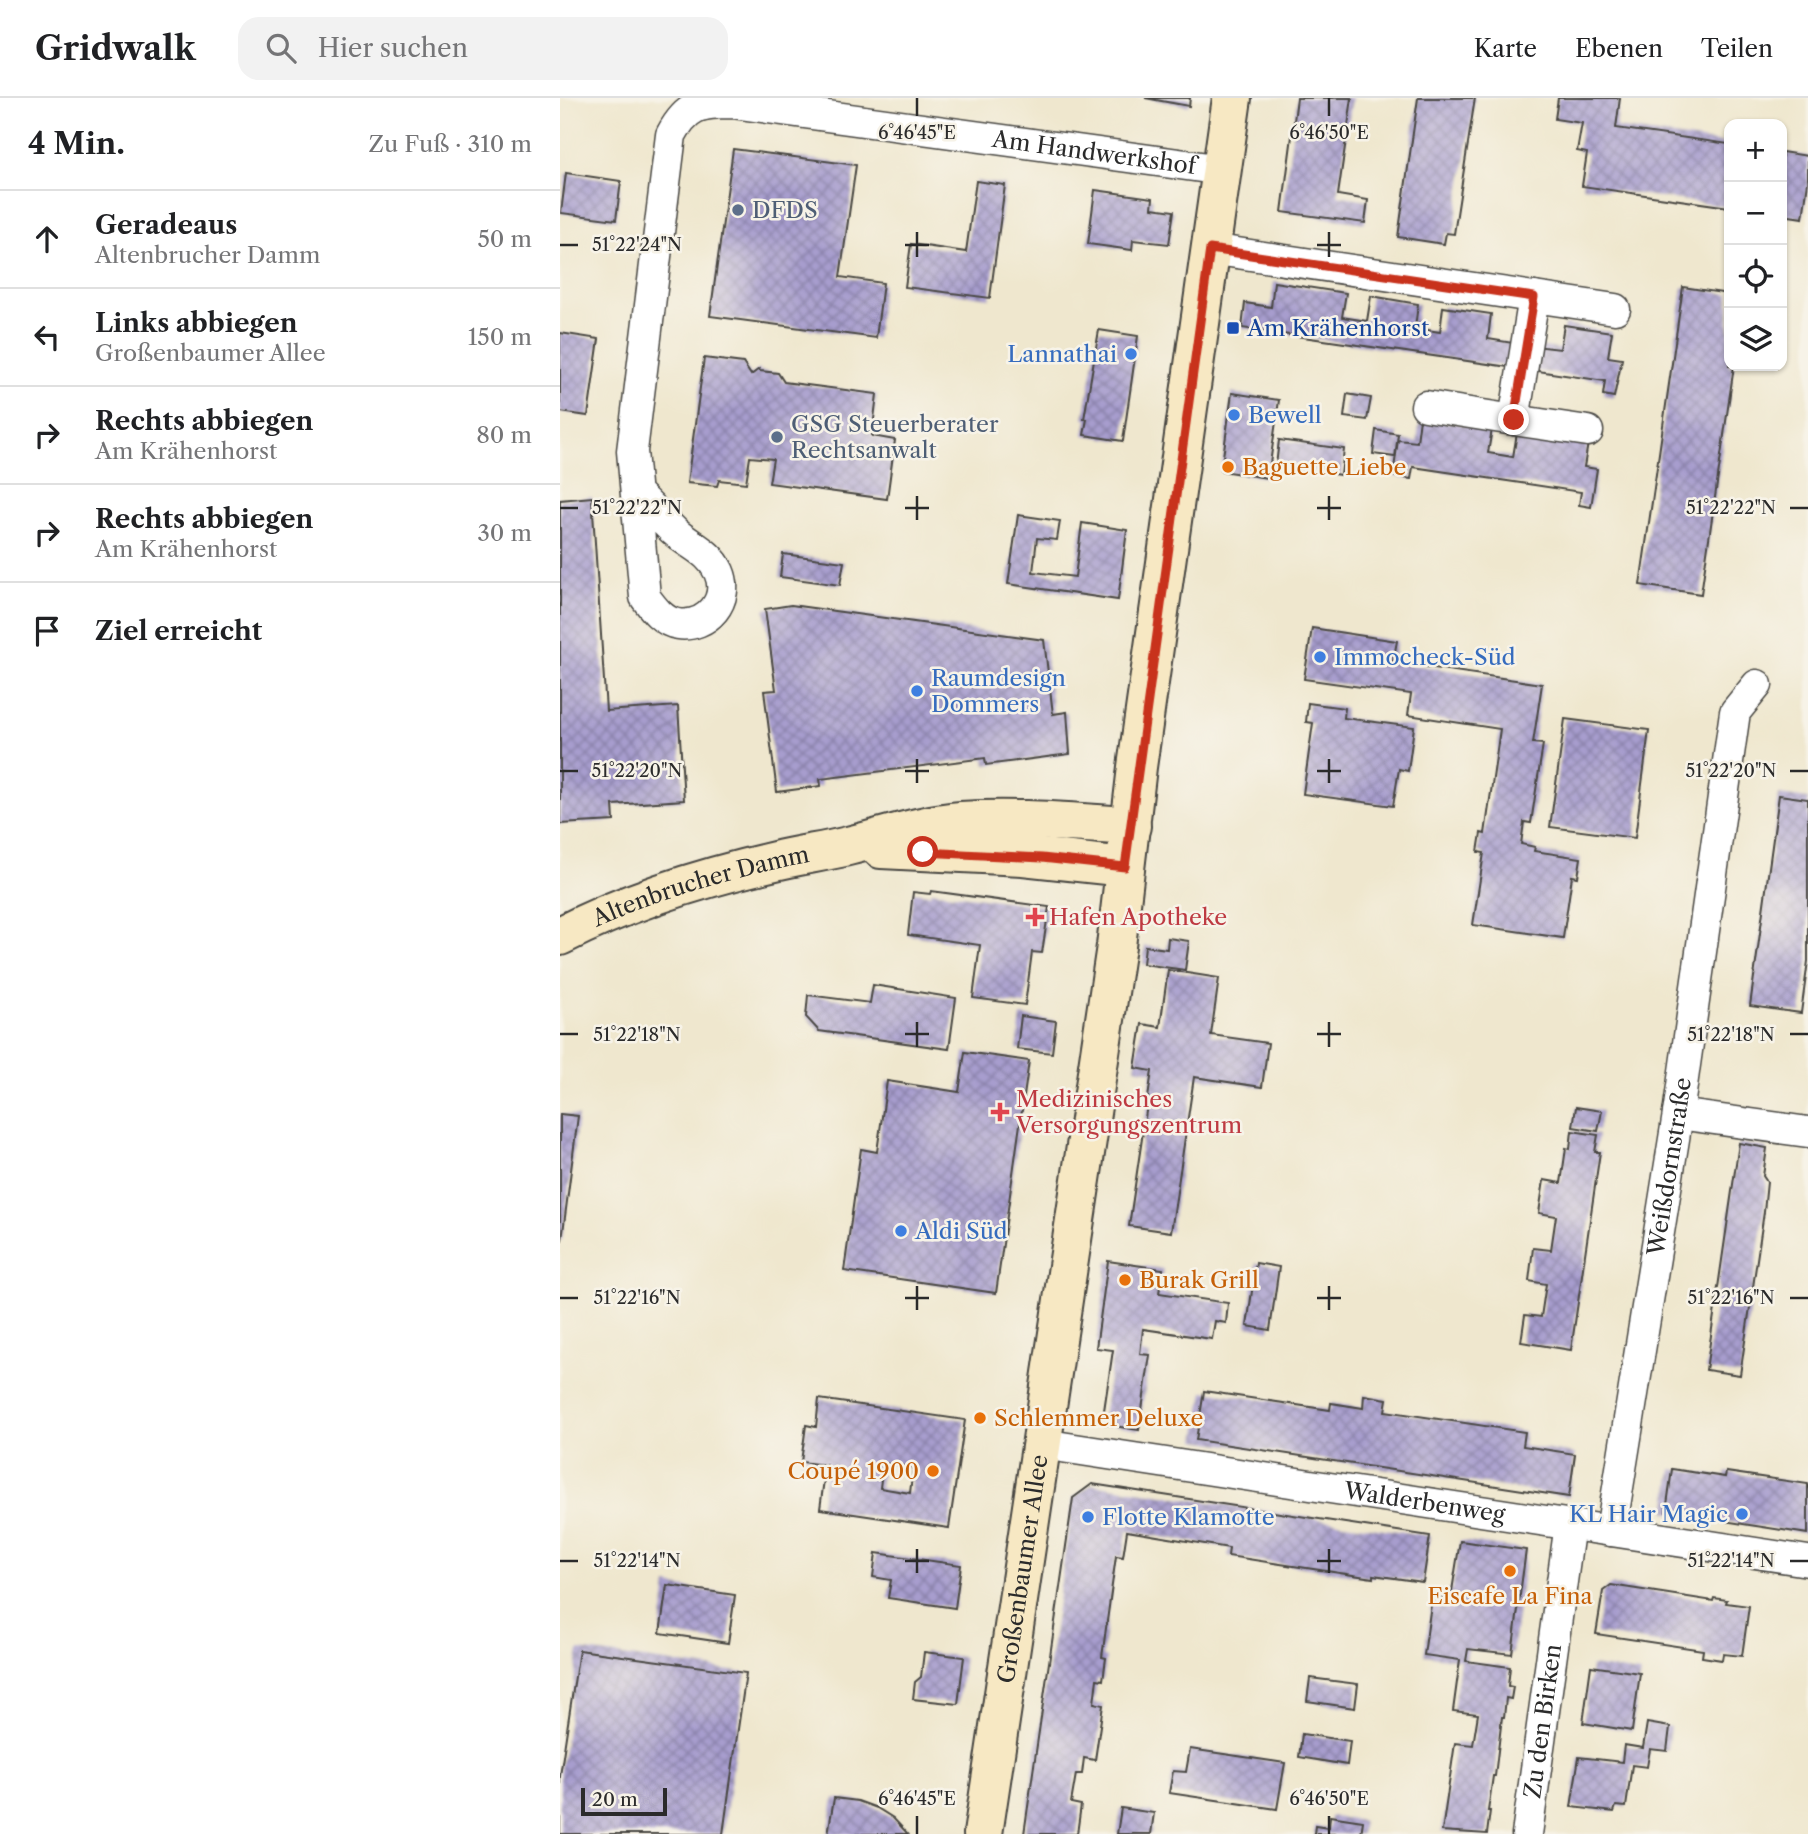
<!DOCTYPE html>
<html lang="de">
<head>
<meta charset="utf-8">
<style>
  body { margin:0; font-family:"Libre Caslon Text",serif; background:#f2f2f2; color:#202124 }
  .controls { position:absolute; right:21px; top:21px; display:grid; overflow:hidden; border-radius:14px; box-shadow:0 2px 5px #0004 }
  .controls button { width:63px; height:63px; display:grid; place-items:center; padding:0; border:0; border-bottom:2px solid #e0e0e0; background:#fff; color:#202124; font:35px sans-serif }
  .scale { position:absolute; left:21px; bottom:18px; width:86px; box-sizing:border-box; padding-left:7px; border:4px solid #2b2b2b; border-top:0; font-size:19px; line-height:24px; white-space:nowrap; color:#2b2b2b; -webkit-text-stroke:5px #f7f3e8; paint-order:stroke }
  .stop { position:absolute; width:21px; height:21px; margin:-16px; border:5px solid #c8321e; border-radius:50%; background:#fff }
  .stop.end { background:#c8321e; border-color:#fff; box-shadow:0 2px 7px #0008 }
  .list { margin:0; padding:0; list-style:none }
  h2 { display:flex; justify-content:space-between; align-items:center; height:91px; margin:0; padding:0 28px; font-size:30px }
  h2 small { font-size:23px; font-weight:400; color:#757577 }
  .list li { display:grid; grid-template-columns:46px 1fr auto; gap:21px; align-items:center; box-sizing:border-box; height:98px; padding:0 28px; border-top:2px solid #e0e0e0 }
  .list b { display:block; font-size:26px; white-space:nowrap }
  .list p { margin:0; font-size:23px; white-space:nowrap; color:#757577 }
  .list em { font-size:23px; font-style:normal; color:#757577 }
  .icon { flex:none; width:38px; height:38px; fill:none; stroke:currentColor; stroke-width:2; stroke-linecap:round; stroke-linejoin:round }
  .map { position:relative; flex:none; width:1248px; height:1736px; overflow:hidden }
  header { display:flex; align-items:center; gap:42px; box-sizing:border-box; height:98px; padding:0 35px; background:#fff; border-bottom:2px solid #e0e0e0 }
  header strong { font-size:33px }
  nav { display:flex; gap:38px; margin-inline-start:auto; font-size:24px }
  .search { width:490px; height:63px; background:#f2f2f2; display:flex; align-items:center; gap:18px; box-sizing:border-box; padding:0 24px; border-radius:21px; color:#757577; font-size:26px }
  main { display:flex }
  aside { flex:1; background:#fff }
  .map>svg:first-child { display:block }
</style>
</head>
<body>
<header>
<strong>Gridwalk</strong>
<div class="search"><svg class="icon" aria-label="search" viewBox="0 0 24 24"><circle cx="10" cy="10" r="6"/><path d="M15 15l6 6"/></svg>Hier suchen</div>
<nav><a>Karte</a><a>Ebenen</a><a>Teilen</a></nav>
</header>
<main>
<aside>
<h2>4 Min.<small>Zu Fuß · 310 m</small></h2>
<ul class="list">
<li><svg class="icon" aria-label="ahead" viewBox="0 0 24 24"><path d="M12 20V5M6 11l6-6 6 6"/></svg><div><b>Geradeaus</b><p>Altenbrucher Damm</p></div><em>50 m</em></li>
<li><svg class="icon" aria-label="left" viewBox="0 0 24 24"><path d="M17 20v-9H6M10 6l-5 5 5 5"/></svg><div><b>Links abbiegen</b><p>Großenbaumer Allee</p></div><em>150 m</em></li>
<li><svg class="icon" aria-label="right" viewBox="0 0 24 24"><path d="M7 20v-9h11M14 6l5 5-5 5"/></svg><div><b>Rechts abbiegen</b><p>Am Krähenhorst</p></div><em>80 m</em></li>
<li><svg class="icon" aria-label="right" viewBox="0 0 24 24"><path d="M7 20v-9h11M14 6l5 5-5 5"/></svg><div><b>Rechts abbiegen</b><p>Am Krähenhorst</p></div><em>30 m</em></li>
<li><svg class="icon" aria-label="arrive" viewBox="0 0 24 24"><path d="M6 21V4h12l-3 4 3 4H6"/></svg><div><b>Ziel erreicht</b></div></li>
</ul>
</aside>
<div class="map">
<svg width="1248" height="1736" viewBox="0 0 1248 1736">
  <defs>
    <pattern id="building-cross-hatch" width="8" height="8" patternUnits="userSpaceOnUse" patternTransform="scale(1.75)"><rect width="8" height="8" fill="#a79dce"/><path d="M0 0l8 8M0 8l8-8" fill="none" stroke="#8880a7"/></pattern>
  </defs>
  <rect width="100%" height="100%" fill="#f7f3e8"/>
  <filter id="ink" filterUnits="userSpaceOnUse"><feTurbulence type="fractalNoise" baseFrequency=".0143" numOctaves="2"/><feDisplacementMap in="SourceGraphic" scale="14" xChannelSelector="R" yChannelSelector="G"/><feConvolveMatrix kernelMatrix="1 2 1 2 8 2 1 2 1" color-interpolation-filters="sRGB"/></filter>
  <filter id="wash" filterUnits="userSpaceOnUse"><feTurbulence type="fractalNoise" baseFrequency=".00686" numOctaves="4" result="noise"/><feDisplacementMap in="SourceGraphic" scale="28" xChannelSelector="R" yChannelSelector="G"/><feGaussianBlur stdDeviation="1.57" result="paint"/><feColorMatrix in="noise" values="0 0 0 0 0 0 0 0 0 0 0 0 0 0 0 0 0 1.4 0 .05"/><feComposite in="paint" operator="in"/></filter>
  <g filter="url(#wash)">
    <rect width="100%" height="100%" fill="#efe7ce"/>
    <g id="blocks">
      <!-- building -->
      <path fill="url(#building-cross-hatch)" fill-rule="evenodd" d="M585,0H630L629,8Z
        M737,0H792L778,97L808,102L805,125L722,114Z
        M858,0H915L894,136L886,135L884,146L838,139Z
        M998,0H1060L1056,30L1169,46V109L1022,88L1027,55L1017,53L1022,25L995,21Z
        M173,51L296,67L280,179L323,185L316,240L150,218Z
        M1222,54L1248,58V84L1243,120L1222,117Z
        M6,75L61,83L56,122L1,115Z
        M416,83L445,87L430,200L345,189L351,146L406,154Z
        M535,92L593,100L592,110L614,113L609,146L573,142L572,152L528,146Z
        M714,184L786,195L782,219L807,223L811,198L858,206L855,230L880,234L883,209L931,216L928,241L953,245L949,269L682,230L685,205L711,209Z
        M1123,189L1169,196V268H1174L1141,496L1080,487Z
        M1004,227L1052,234L1048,259L1062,261L1054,299L1043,297L1045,283L971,272L975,248L1000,251Z
        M539,232L578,238L563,343L524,337L527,321H524Z
        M0,235L39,241L28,318L0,314Z
        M144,260L183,265L191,277L199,271L200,273L218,275L224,284L317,296L312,338L335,342L327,401L209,385L213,361L190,359L186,385L159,382L157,388L127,385Z
        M672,295L719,302L708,380L661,373Z
        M787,296L811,300L807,322L784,319Z
        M860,320L932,331L928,355L953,359L957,335L1028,345L1024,369L1037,371L1031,409L1019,407L1021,394L853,369L851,381L833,378L838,342L857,344Z
        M816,332L838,336L835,359L813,356Z
        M719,342L784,351L781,377L716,368Z
        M32,399L46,613L118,608L124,702L53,707L54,723L0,726V402Z
        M458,417L500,423L497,442L477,440L473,474L515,479L522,425L567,432L558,502L448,486Z
        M223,456L284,464L280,487L220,479Z
        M231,507L484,542L493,616L507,614L510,656L426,667L425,660L260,681L261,688L217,694L204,593L216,592L205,511Z
        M752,530L837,543L833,564L982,586L973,645L983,646L971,725L964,724L961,746L975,749L974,753L1021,760L1018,779L1012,778L1003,840L913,827L924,755L918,754L921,735L925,736L940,631L848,617L851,596L744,581Z
        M748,605L785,610L784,620L854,629L848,673L839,671L833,708L743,696L753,625L746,624Z
        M1005,621L1089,632L1075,740L990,729Z
        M1219,697L1248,701V863L1241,915L1190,908Z
        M371,793L489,809L482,855L472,854L465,907L413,900L420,847L348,837L353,794L370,796Z
        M608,840L629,843L625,872L583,866L585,848L607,851Z
        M608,872L659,880L651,937L708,945L702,989L634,979L611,1134L569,1128L592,973L575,970L582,926L600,929Z
        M313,887L396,900L389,951L259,933L246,919L248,897L310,905Z
        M461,918L496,923L492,955L457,951Z
        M405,954L469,963L436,1195L284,1173L301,1051L317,1054L327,983L399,994Z
        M1016,1009L1042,1013L1038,1033L1013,1029Z
        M0,1016L18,1018L2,1142H0Z
        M1012,1033L1038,1037L1035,1054H1040L1011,1252L961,1244L965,1217L981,1219L986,1186L969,1183L973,1150L991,1152L996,1118L979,1115L984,1082L1001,1085L1006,1050L1010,1051Z
        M1179,1045L1207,1050L1203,1078L1207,1084L1204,1114L1180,1277L1146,1272Z
        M548,1163L603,1171L599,1195L668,1205L666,1225L655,1223L652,1241L583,1231L580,1256L590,1257L579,1332L542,1326L553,1252L536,1250Z
        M696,1165L719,1169L710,1232L687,1228Z
        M644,1293L770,1312L771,1305L803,1310L804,1297L827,1301L825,1313L965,1334L963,1348L1015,1356L1009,1399L636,1342Z
        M259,1301L405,1322L389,1430L260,1411L266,1367L241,1364L246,1327L256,1329ZM323,1365L353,1369L350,1395L320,1390Z
        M1112,1371L1165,1379L1166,1374L1248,1386V1436L1106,1414Z
        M532,1386L870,1438L863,1484L813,1477V1480L668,1458L669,1450L567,1433L563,1459L556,1458L542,1559L546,1560L543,1582L537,1581L534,1605L543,1607L535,1662L524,1660L522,1676H516L511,1705L521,1707L517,1736H464L513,1400Z
        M900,1443L966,1452L952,1556L908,1551L906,1563L950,1569L948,1588L953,1589L951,1601L946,1600L944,1619H942L935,1678H933L928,1713H930L927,1736L882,1733L895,1645L913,1647L918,1616L893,1613L900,1562L864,1557L872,1499L885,1501L886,1492L892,1493Z
        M316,1455L401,1467L395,1510L328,1500L331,1482L313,1479Z
        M107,1487L175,1497L168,1545L100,1535Z
        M1051,1487L1153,1503L1154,1500L1167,1502L1166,1505L1189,1508L1182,1558L1163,1556L1162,1562L1142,1559L1143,1552L1036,1536L1043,1493Z
        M19,1552L186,1575L163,1736H0V1678Z
        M364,1554L404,1559L398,1606L353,1601L355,1584L361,1579Z
        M1031,1568L1080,1575L1072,1633L1023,1625Z
        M750,1580L798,1586L795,1610L747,1603Z
        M1087,1625L1110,1629L1107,1653L1090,1651L1087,1669L1072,1667L1066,1709L1056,1708L1054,1714L1011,1709L1019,1659L1062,1664L1064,1647L1083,1650Z
        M742,1636L790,1643L787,1667L739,1659Z
        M630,1651L725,1665L717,1711L609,1695L613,1673L626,1674Z
        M274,1700L298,1703L317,1710L333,1720L348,1736H268Z
        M561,1710L594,1715L591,1736H557Z
        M770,1718L803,1723L801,1736H754L755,1728L769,1730Z"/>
    </g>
  </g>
  <g filter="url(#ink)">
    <use href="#blocks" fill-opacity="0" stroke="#484743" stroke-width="2"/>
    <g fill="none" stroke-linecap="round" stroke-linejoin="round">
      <defs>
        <g id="minor">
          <path d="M650,151L1055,211"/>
          <path d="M974,199L954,322L1028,333"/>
          <path d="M866,308L954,322"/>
          <path id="s1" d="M77,396C90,408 102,422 115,434C131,448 150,454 159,474C171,502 147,530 118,526C103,524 93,510 85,499L72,353L111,37C127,7 140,5 172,5L663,72"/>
          <path d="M1118,1016L1248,1034"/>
          <path id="s2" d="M482,1346L1248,1463"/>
          <path id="s3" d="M1051,1433L1118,1016L1175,614L1197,587"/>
          <path id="s4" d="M967,1736L1010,1426"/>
        </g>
        <g id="secondary">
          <path d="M321,751L463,758L565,769"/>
          <path id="s5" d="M0,838C67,803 141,780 215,763C239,757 264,754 288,748C326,739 361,726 401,723C457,719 515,725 571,728"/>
          <path id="s6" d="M423,1736L556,848L577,669L672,0"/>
        </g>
      </defs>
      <!-- minor casing -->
      <use href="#minor" stroke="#484743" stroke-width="33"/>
      <!-- secondary casing -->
      <use href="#secondary" stroke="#484743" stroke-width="42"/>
      <!-- minor -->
      <use href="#minor" stroke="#fff" stroke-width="30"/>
      <!-- secondary -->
      <use href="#secondary" stroke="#f7e8c3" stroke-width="38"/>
    </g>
  </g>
  <g fill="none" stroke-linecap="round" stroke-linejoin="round" filter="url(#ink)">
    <!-- route -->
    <path stroke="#c8321e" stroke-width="9" d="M363,754L482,760L565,769L650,151L974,199L954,322"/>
  </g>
  <!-- ticks -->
  <path fill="none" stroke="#2b2b2b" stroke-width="2.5" d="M357,0V18M769,0V18M357,134V159M769,134V159M0,147H18M345,147H369M757,147H781M357,398V422M769,398V422M0,410H18M345,410H369M757,410H781M1230,410H1248M357,661V685M769,661V685M0,673H18M345,673H369M757,673H781M1230,673H1248M357,924V949M769,924V949M0,936H18M345,936H369M757,936H781M1230,936H1248M357,1188V1212M769,1188V1212M0,1200H18M345,1200H369M757,1200H781M1230,1200H1248M357,1451V1475M769,1451V1475M0,1463H18M345,1463H369M757,1463H781M1230,1463H1248M357,1718V1736M769,1718V1736"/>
  <!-- markers -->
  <g fill="#5c6f8a" stroke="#f7f3e8" stroke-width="2.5">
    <circle cx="178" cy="112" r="7"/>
    <circle cx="217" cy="339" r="7"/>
  </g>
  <rect fill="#1a4fb4" stroke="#f7f3e8" stroke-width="2.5" x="666" y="223" width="14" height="14" rx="3.5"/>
  <g fill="#3f7fe0" stroke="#f7f3e8" stroke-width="2.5">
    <circle cx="571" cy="256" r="7"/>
    <circle cx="674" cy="317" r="7"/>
    <circle cx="760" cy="559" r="7"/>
    <circle cx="357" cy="593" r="7"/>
    <circle cx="341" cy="1133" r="7"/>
    <circle cx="1182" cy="1416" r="7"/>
    <circle cx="528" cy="1419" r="7"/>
  </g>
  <g fill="#e8710a" stroke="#f7f3e8" stroke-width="2.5">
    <circle cx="668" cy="369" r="7"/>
    <circle cx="565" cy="1182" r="7"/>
    <circle cx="420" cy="1320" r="7"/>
    <circle cx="373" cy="1373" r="7"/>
    <circle cx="950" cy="1473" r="7"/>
  </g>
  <g fill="#e0444e" stroke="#f7f3e8" stroke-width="2.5">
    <path d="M471.5 808.5h7v7h7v7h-7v7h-7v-7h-7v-7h7z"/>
    <path d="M436.5 1003.5h7v7h7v7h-7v7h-7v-7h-7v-7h7z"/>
  </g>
  <g text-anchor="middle" stroke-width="5" stroke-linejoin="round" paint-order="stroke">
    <!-- street labels -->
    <g font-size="23" fill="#2b2b2b" stroke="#f7f3e8">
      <text dy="8" stroke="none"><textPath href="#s1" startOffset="1143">Am Handwerkshof</textPath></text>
      <text dy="8" stroke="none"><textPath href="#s5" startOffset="150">Altenbrucher Damm</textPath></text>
      <text dy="8" stroke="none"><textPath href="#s3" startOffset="369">Weißdornstraße</textPath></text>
      <text dy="8" stroke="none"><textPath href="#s2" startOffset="387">Walderbenweg</textPath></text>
      <text dy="8" stroke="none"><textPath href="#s6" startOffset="268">Großenbaumer Allee</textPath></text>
      <text dy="8" stroke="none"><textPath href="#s4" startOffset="114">Zu den Birken</textPath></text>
    </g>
    <!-- service labels -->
    <g font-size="23" fill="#4e5e75" stroke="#f7f3e8" text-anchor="start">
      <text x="192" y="120">DFDS</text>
      <text x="231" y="334">GSG Steuerberater<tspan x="231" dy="26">Rechtsanwalt</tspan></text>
    </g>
    <!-- transit labels -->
    <g font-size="23" fill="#164399" stroke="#f7f3e8" text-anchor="start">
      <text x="687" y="238">Am Krähenhorst</text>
    </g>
    <!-- shop labels -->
    <g font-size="23" fill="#366cbe" stroke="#f7f3e8" text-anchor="start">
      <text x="557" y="264" text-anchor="end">Lannathai</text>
      <text x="688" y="325">Bewell</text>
      <text x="774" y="567">Immocheck-Süd</text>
      <text x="371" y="588">Raumdesign<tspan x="371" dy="26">Dommers</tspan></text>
      <text x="355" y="1141">Aldi Süd</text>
      <text x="1168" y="1424" text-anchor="end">KL Hair Magic</text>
      <text x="542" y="1427">Flotte Klamotte</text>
    </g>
    <!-- food labels -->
    <g font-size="23" fill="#c56008" stroke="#f7f3e8" text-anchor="start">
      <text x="682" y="377">Baguette Liebe</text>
      <text x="579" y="1190">Burak Grill</text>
      <text x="434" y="1328">Schlemmer Deluxe</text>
      <text x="359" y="1381" text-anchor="end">Coupé 1900</text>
      <text x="950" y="1506" text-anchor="middle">Eiscafe La Fina</text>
    </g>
    <!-- health labels -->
    <g font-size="23" fill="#be3a42" stroke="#f7f3e8" text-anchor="start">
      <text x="489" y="827">Hafen Apotheke</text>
      <text x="456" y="1009">Medizinisches<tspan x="456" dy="26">Versorgungszentrum</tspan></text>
    </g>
  </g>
  <g font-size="18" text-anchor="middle" fill="#2b2b2b" stroke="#f7f3e8" stroke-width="5" stroke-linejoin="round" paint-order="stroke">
    <text x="357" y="41">6°46'45"E</text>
    <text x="769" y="41">6°46'50"E</text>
    <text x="77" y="153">51°22'24"N</text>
    <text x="77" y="416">51°22'22"N</text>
    <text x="1171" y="416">51°22'22"N</text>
    <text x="77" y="679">51°22'20"N</text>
    <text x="1171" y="679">51°22'20"N</text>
    <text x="77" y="943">51°22'18"N</text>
    <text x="1171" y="943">51°22'18"N</text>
    <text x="77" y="1206">51°22'16"N</text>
    <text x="1171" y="1206">51°22'16"N</text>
    <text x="77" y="1469">51°22'14"N</text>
    <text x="1171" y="1469">51°22'14"N</text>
    <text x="357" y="1707">6°46'45"E</text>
    <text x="769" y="1707">6°46'50"E</text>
  </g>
</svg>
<div class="controls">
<button>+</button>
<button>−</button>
<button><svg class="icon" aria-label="locate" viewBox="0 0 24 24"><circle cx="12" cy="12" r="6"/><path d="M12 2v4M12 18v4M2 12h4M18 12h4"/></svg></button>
<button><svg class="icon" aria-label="layers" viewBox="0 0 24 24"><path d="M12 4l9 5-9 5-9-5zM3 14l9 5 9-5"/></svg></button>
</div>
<div class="scale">20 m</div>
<div class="stop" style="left:363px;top:754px"></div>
<div class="stop end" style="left:954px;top:322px"></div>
</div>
</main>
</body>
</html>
